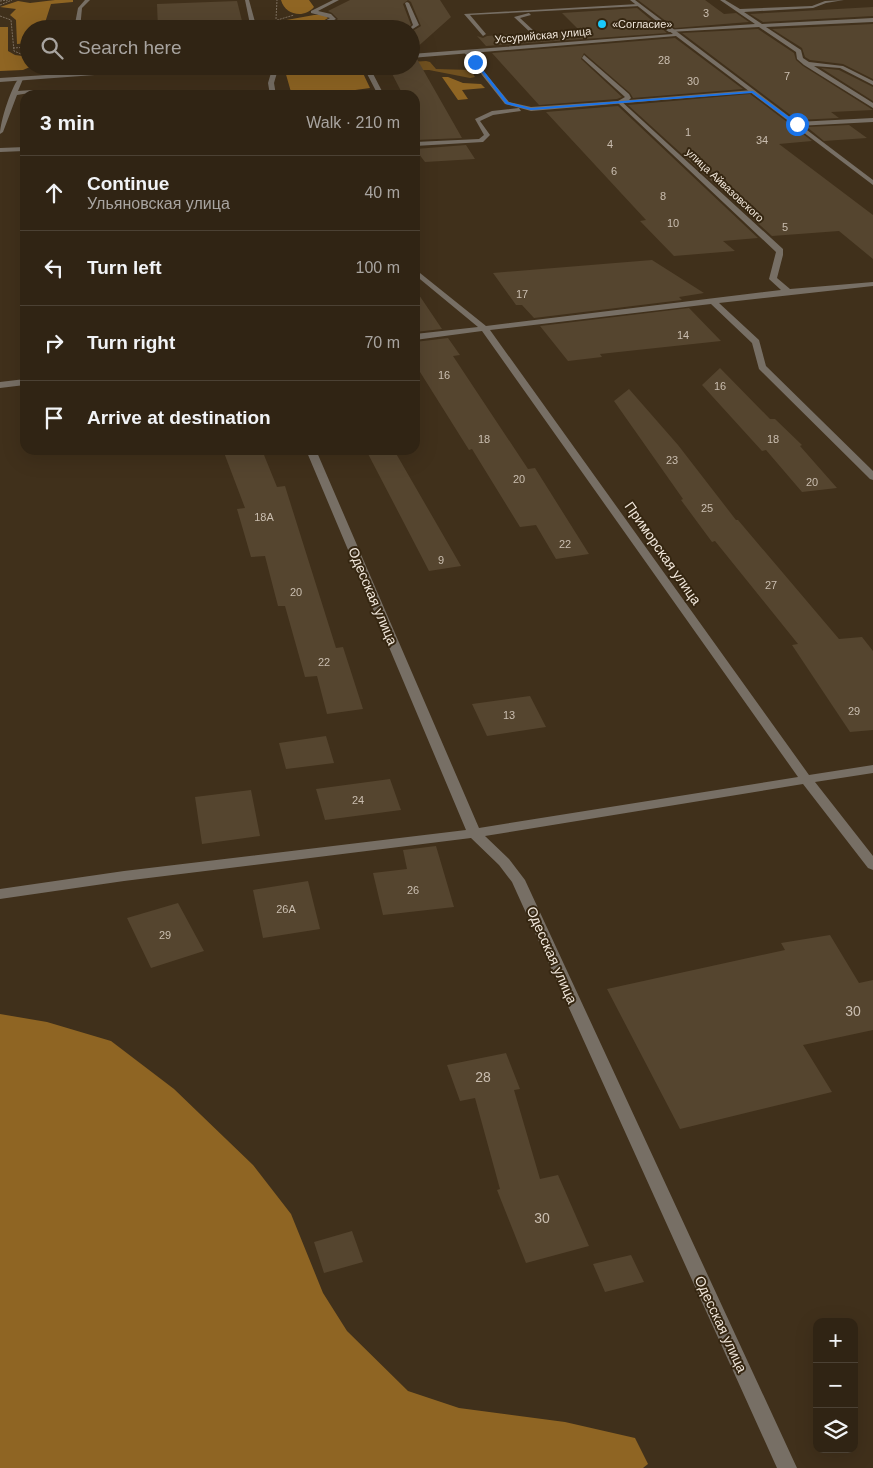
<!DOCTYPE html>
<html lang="en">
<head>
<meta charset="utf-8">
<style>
  body { margin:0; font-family:Helvetica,sans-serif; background:#382c1d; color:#f1f3f6 }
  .controls { position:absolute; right:15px; bottom:15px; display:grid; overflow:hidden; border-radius:10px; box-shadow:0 5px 20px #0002 }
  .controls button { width:45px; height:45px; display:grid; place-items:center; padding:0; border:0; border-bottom:1px solid #4b4134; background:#302414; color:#f1f3f6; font:25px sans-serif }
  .stop { position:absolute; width:15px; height:15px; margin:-11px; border:4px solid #1a73e8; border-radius:50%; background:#fff }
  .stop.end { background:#1a73e8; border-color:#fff; box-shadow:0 1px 5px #0008 }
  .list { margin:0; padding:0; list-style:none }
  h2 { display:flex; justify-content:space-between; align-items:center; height:65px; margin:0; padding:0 20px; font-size:21px }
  h2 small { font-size:16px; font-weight:400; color:#a8a4a0 }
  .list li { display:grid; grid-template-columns:32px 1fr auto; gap:15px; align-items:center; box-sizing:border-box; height:75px; padding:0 20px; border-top:1px solid #4b4134 }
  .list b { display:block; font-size:19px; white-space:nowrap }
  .list p { margin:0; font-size:16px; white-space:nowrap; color:#a8a4a0 }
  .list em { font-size:16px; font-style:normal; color:#a8a4a0 }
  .icon { flex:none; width:28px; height:28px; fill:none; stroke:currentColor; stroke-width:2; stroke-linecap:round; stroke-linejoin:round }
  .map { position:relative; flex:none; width:873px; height:1468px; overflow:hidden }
  .search { position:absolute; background:#302414; box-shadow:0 5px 20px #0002; left:20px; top:20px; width:400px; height:55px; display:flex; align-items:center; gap:12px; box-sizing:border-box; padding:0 18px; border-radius:28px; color:#a8a4a0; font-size:19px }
  .panel { position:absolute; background:#302414; box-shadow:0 5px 20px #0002; left:20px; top:90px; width:400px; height:365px; border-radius:15px }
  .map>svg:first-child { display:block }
</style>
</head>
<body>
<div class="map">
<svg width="873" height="1468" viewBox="0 0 873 1468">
  <rect width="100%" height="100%" fill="#40301b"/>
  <!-- green -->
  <path fill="#70501f" d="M426,61L430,62L436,69L471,70L475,77L470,78L429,70L379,71L375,70L373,66H411V62Z"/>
  <!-- forest -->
  <path fill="#8f6523" d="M55,0H73V2L51,4L43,29H29V43L17,44L16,20L10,15L16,9L0,7L18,1L30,3Z
    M281,0H309L314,7C304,19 285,15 281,0Z
    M314,15H324L328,18C318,24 306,30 294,28L293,22L281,21Z
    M0,27H8V51L15,55L29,57L30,67L23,70L0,71Z
    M49,66H187L50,75L43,73L44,67Z
    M311,66H331L339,69H361L370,88L348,91L350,95H336L334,92L330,91L291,92L285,71Z
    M442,77H448L463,83L481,84L485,88L462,90L468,99L458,100Z
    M0,1014L47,1022L111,1041L174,1089L253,1165L291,1214L323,1293L347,1331L408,1391L459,1408L565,1422L635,1438L648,1464L643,1468H0Z"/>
  <!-- building -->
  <path fill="#55452f" d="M350,0H440L451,17L414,50H411V52V32L421,26L411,2L408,0L403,4L411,25L407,29H322L338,19L332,13L328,11Z
    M638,0H705L724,14L736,13L749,22L675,28Z
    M237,1L244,29H158L157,4Z
    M873,7V16L763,22L750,14Z
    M637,8L667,33L486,46L477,36L483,38L487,36L528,33L532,36L535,32L579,30L562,13Z
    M873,24V79L843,64L810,60L805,57L802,48L772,29Z
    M758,29L794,53L796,60L803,66L873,110L831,112L839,118L797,120L682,33Z
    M675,38L743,89L633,98L630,93L584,53L581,59L622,97L617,99L539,105L492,53Z
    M417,59L462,138L415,140V95H403L388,66H411V60Z
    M821,68L839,70L873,87V101Z
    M750,94L812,141L779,144L873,215V259L839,231L772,236L628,105Z
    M618,106L758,238L723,241L735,251L674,256L640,221L646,220L546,112Z
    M849,125L867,138L824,141L807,127Z
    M466,145L475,159L425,162L415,149Z
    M652,260L704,293L679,297L682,300L534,318L522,305H516L493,273Z
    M415,289L442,329L415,332Z
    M689,308L721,341L600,354L602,357L568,361L540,326Z
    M448,338L460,355L453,356L528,469L535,468L589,554L556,559L536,525L520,527L472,449L469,450L415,364V342Z
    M720,368L770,419H775L802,445L800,446L837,488L802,492L766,450L762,451L702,385Z
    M629,389L678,445L736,520H738L839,639L862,637L873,651V730L850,732L792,645L798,644L715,541L712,542L681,500L683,499L614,401Z
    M223,450H262L277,487L285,486L336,648L343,647L363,709L327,714L317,676L305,677L285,606H278L265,556L251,557L237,509L245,508Z
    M366,450H394L461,566L429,571Z
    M530,696L546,727L487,736L472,704Z
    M326,736L334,763L286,769L279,743Z
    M390,779L401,810L325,820L316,789Z
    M251,790L260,836L202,844L195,797Z
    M436,846L454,907L383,915L373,873L407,869L403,850Z
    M308,881L320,929L263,938L253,890Z
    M178,903L204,951L151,968L127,918Z
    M830,935L859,983L873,980V1030L803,1045L832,1092L680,1129L607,989L785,950L781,943Z
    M506,1053L520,1089L514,1090L540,1179L558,1175L589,1246L526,1263L497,1190L500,1189L475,1098L460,1101L447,1065Z
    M352,1231L363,1262L324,1273L314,1242Z
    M631,1255L644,1282L605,1292L593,1264Z"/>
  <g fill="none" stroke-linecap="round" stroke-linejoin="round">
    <!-- path -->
    <path stroke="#7c6e5d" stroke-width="1" stroke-dasharray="2 1" stroke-linecap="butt" d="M0,1L8,0
      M0,5L12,0
      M0,16L11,20L14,51L21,54
      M276,19L277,0
      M274,21L294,15
      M13,48L29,47
      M233,69L252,68"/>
    <!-- service -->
    <path fill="#776f65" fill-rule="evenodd" d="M85,0H90L82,8L80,29H74L78,8Z
      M245,0H249L257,29H251Z
      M333,0H339L318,11L331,14L336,19L317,29H311L330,18L311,13V11Z
      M720,0H725L740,9L812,6L825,1L844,0L826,3L813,8L744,12L762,24L873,18V22L766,27L801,50L803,58L809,62L843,66L873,81V85L840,68L814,66L873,103V108L804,65L797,59L796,52L759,27L669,32L666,30L755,24Z
      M407,2L409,3L419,25L411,30L409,29L413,25L405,3Z
      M638,4L640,6L470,15L486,34L483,36L464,14Z
      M529,13L531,15L520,18L534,31L532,34L514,17Z
      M463,51H467L509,102L531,107L618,101L625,97L582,58L584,55L629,94L631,98L629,100L753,90L756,92L531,111L505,104Z
      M35,66H41L39,71H35Z
      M363,66H369L384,95H378Z
      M20,77L23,79L18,91L32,90L35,92L17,95L3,132L0,134C0,122 12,84 20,77Z
      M519,108L521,111L493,115L480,121L490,135L483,142L415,146V142L479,139L484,135L475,119L492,111Z
      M873,118V122L797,126L794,124L797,122Z
      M25,147V151L0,152V148Z"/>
    <!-- minor -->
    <path fill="#776f65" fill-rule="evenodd" d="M630,0H635L873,180V185L676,36L411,58V54L673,34Z
      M184,66H216L0,82V78Z
      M273,66H279L274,83L276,95H270L268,83Z
      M620,100L783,249V255L777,278L790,289L873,282V286L719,303L759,340L766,366L873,471V480L870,479L759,369L752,343L711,304L490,330L809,775L873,765V773L815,782L873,856V870L868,868L803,784L485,836L509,859L525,880L797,1468H777L512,882L499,865L471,838L124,881L0,899V889L124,871L466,830L306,450H316L479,828L798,777L482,331L415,340V334L478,327L415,275V269L486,326L781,290L769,279L776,252L618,103Z
      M25,379V385L0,388V382Z"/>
  </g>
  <!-- route -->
  <path fill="#1a73e8" d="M474,62H477L508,102L531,108L753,91L799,124L795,125L752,93L531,110L506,104Z"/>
  <!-- markers -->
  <circle fill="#1acafc" stroke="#352611" stroke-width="2" cx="602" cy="24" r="5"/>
  <g text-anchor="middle" stroke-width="4" stroke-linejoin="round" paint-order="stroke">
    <!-- number labels -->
    <g font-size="11" fill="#cabeb0">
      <text x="706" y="17">3</text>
      <text x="664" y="64">28</text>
      <text x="787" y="80">7</text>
      <text x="693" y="85">30</text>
      <text x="688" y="136">1</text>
      <text x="762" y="144">34</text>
      <text x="610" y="148">4</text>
      <text x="614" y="175">6</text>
      <text x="663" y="200">8</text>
      <text x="673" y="227">10</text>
      <text x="785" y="231">5</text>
      <text x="522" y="298">17</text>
      <text x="683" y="339">14</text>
      <text x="444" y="379">16</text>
      <text x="720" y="390">16</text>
      <text x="484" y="443">18</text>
      <text x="773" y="443">18</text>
      <text x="672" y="464">23</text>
      <text x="519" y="483">20</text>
      <text x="812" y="486">20</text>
      <text x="707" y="512">25</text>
      <text x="264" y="521">18А</text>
      <text x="565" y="548">22</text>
      <text x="441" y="564">9</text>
      <text x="771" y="589">27</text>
      <text x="296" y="596">20</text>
      <text x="324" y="666">22</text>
      <text x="854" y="715">29</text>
      <text x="509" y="719">13</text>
      <text x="358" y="804">24</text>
      <text x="413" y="894">26</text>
      <text x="286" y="913">26А</text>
      <text x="165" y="939">29</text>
    </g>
    <!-- far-poi labels -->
    <g font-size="11" fill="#f1e7db" stroke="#352611" text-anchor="start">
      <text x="612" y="28">«Согласие»</text>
    </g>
    <!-- far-street labels -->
    <g font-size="11" fill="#f1e7db" stroke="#352611">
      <text transform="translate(543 35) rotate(-5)" y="4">Уссурийская улица</text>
      <text transform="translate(725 185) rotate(43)" y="4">улица Айвазовского</text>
    </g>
    <!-- street labels -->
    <g font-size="14" fill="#f1e7db" stroke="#352611">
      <text transform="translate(663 553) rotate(55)" y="5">Приморская улица</text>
      <text transform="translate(373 596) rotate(67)" y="5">Одесская улица</text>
      <text transform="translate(552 955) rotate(66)" y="5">Одесская улица</text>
      <text transform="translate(721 1324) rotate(65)" y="5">Одесская улица</text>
    </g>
    <!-- near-number labels -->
    <g font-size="14" fill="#cabeb0">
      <text x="853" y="1016">30</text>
      <text x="483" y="1082">28</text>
      <text x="542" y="1223">30</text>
    </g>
  </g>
</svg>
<div class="controls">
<button>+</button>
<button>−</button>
<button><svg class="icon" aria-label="layers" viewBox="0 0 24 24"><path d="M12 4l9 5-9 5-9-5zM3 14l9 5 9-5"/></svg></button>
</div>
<div class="stop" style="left:797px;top:124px"></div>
<div class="stop end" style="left:475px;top:62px"></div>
<div class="search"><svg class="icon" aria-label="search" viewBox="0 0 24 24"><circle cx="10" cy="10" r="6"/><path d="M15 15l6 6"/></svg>Search here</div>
<section class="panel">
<h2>3 min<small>Walk · 210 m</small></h2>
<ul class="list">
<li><svg class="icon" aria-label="ahead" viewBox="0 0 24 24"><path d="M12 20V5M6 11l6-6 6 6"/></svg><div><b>Continue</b><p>Ульяновская улица</p></div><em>40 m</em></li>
<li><svg class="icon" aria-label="left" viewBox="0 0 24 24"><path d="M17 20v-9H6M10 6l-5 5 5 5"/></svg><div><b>Turn left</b></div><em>100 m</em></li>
<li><svg class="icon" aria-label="right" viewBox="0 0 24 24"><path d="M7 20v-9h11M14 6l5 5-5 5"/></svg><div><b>Turn right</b></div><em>70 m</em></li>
<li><svg class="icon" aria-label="arrive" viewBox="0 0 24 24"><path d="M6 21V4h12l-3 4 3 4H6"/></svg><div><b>Arrive at destination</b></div></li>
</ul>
</section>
</div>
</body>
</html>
